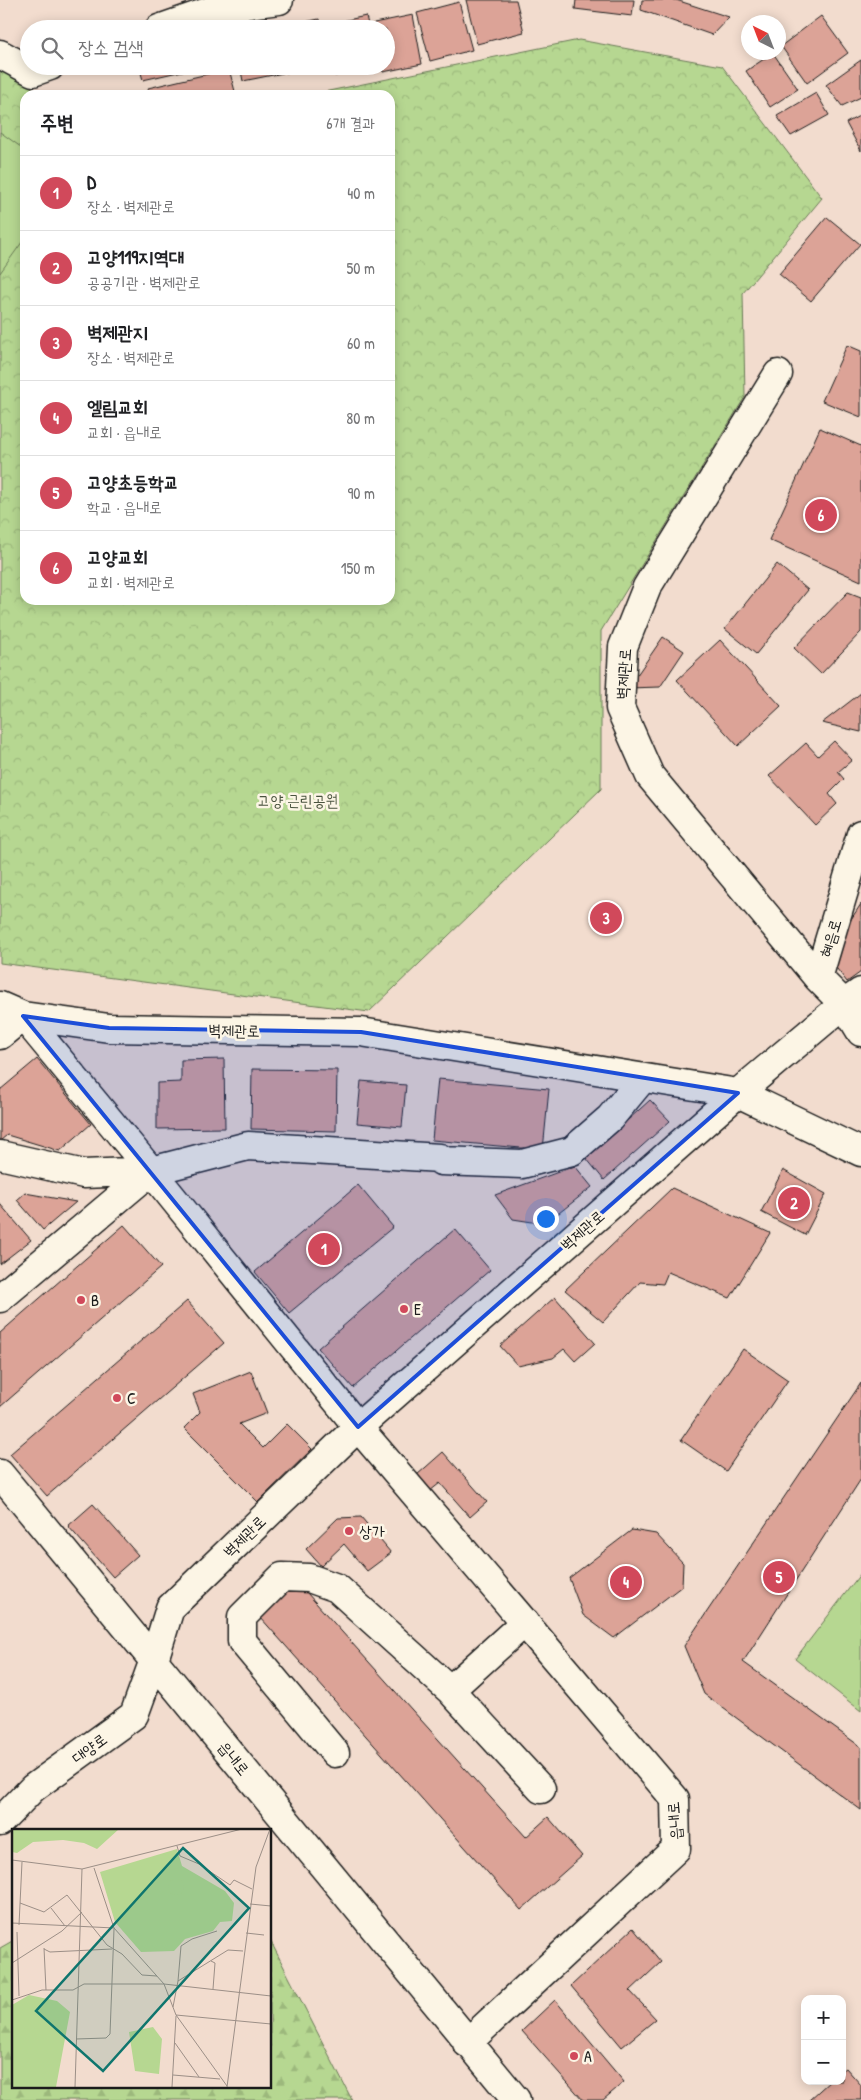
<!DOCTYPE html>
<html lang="ko">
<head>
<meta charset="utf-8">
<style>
  body { margin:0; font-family:"Patrick Hand","Poor Story",sans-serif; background:#f6f6f6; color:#202124 }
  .controls { position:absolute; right:15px; bottom:15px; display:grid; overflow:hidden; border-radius:10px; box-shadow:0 2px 12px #0003 }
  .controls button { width:45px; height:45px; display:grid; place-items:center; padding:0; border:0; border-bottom:1px solid #e0e0e0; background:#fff; color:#202124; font:25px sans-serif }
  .compass { position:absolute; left:741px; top:15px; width:45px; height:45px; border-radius:50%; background:#fff; box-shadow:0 2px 12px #0003; rotate:318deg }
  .you { position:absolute; left:545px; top:1218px; width:18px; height:18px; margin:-12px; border:4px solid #fff; border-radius:50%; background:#1a73e8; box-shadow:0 0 0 8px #1a73e833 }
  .badge { display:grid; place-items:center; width:32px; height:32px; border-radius:50%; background:#d1495b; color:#fff; font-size:16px; font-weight:700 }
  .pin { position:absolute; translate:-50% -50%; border:2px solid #fff; box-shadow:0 1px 5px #0006 }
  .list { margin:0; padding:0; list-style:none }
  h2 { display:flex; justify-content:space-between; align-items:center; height:65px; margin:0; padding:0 20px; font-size:21px }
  h2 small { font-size:16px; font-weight:400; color:#757577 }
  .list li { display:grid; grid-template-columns:32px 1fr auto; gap:15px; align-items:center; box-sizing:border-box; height:75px; padding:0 20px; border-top:1px solid #e0e0e0 }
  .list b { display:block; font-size:19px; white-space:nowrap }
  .list p { margin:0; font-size:16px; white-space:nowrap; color:#757577 }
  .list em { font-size:16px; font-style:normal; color:#757577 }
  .icon { flex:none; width:28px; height:28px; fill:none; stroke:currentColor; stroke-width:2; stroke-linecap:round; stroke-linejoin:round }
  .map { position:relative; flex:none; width:861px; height:2100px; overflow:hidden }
  .search { position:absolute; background:#fff; box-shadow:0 2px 12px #0003; left:20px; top:20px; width:375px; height:55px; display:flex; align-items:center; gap:12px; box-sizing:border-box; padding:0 18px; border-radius:28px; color:#757577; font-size:19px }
  .panel { position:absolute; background:#fff; box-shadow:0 2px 12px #0003; left:20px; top:90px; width:375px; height:515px; border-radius:15px }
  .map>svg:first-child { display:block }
</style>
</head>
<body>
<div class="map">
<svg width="861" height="2100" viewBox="0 0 861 2100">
  <defs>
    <pattern id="forest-firs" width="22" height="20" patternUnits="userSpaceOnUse" patternTransform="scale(1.25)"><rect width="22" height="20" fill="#b6d791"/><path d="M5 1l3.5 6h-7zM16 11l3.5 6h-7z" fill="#9cb87c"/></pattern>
    <pattern id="park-crowns" width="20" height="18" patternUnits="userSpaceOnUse" patternTransform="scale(1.25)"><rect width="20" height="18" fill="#b6d791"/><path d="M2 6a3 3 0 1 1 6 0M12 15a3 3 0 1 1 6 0" fill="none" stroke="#9cb87c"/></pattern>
  </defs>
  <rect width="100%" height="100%" fill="#f2dcce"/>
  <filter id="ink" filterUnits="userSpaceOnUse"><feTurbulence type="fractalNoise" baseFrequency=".02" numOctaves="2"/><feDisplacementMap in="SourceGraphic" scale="10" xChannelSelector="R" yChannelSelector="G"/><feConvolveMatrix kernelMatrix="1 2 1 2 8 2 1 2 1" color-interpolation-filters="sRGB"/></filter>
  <g filter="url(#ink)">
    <!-- forest -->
    <path fill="url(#forest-firs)" stroke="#697a56" d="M14,1940V2086H270V1940L352,2100H0V1948Z"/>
    <!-- park -->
    <path fill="url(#park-crowns)" stroke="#697a56" d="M579,40L722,66L822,198L743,293L745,397L601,631V789L369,1012L0,963V68L44,95H25V600H390V95H309Z"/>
    <!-- garden -->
    <path fill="#b6d791" stroke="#697a56" d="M0,132L25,150V238L0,273Z
      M861,1573V1711L795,1659Z"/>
    <!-- building -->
    <path fill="#dca397" stroke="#1c1c1c" d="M466,0H516L524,32L477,44Z
      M576,0H634L632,16L575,9Z
      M642,0H676L729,17L712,35L641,10Z
      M459,2L472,50L430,61L417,13Z
      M251,9L255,29H232L229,13Z
      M413,15L422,64L383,72L382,66H386V29H375L374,23Z
      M366,16L369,29H324V25Z
      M821,16L848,53L807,83L781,46Z
      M319,19L322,29H277V28Z
      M773,53L798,89L770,107L746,71Z
      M861,60V97L842,106L826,85Z
      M139,66H204L143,80Z
      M240,66H282L283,73L243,81Z
      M285,66H316L286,73Z
      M333,66H377L335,76Z
      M229,69L236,95H149L148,88Z
      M816,93L829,115L791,136L777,116Z
      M861,115V151L846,123Z
      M827,217L860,244L811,301L779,274Z
      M847,345L861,351V417L822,401Z
      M820,428L861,446V581L769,540Z
      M777,564L808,590L756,654L725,629Z
      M848,592L861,597V632L821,674L794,648Z
      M663,637L684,651L660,687L628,688Z
      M720,640L781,706L738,746L677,680Z
      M861,693V732L822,723Z
      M834,741L852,760L838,772L844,779L829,794L837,804L815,825L769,776L806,743L818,756Z
      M861,904V972L847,982L827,956Z
      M37,1059L91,1124L60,1151L7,1135L0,1141V1090Z
      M224,1059L225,1128L157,1129V1083L181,1082V1060Z
      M252,1069L337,1070L336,1131L251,1129Z
      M438,1079L549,1089L543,1150L432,1140Z
      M361,1081L406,1085L402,1127L357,1123Z
      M650,1100L670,1121L604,1180L586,1158Z
      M575,1166L592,1187L545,1224L513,1219L495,1195Z
      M783,1170L826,1194L805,1235L761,1212Z
      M358,1185L393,1227L289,1313L255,1272Z
      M672,1188L770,1233L730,1298L668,1272L663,1284L640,1282L603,1322L565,1290Z
      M25,1193L76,1202L43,1230L17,1200Z
      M0,1204L31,1240L0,1264Z
      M124,1225L161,1267L0,1407V1333Z
      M455,1229L490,1270L353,1388L318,1348Z
      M555,1297L595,1343L575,1361L564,1349L553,1358L518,1366L500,1346Z
      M187,1301L224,1343L47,1496L10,1454Z
      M743,1349L788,1380L726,1471L681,1440Z
      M251,1371L267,1413L239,1424L263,1448L287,1424L312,1449L258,1502L184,1428L200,1412L193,1394Z
      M861,1383V1479L743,1662L861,1747V1810L704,1694L684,1646Z
      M443,1452L487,1502L470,1517L440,1483L430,1491L417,1475Z
      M93,1504L138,1555L113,1577L68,1526Z
      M361,1517L391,1553L367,1571L344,1544L321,1566L306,1549L338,1518Z
      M632,1530L656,1534L683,1563L682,1586L614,1638L583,1615L569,1578Z
      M298,1583L526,1837L548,1817L582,1856L521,1910L260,1617Z
      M633,1928L661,1962L630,1991L656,2019L622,2047L571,1986Z
      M555,2000L624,2082L603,2100H583L522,2031Z
      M846,2068L861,2085V2100H809L830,2081H842V2071Z"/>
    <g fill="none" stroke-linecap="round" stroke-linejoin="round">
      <defs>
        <path id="minor" d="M159,29L219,8L279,0
          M0,54L33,72L50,66
          M778,374L647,587L623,647L620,708L650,776L818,978
          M861,834L818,978L844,1004L861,1032
          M0,1006L23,1016L109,1028L361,1032L738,1093L844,1004L861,992
          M23,1016L151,1171L358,1427L675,1799L676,1849L467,2043
          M0,1035L23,1016
          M0,1155L84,1174L151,1171L248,1146L440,1158L441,1161L522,1164L572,1151L610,1118L643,1078
          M0,1298L151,1171
          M0,1474L516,2100
          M450,1690L525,1622
          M335,1753L242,1641V1617L282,1577L309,1578L337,1588L450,1690L541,1789
          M0,1822L33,1788L134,1715L154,1660L170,1608L358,1427L738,1093L861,1152"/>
      </defs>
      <!-- minor casing -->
      <use href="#minor" stroke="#1c1c1c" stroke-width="31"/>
      <!-- minor -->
      <use href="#minor" stroke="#fcf5e5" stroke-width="28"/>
    </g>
  </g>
  <!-- marked area -->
  <path fill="#1d4ed8" fill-opacity="0.2" stroke="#1d4ed8" stroke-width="4" stroke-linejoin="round" d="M23,1016L109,1028L361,1032L738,1093L358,1427Z"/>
  <!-- markers -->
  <g fill="#d1495b" stroke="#fcf5e5" stroke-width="2">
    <circle cx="81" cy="1300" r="5"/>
    <circle cx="404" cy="1309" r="5"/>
    <circle cx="117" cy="1398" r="5"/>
    <circle cx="349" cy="1531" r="5"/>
    <circle cx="574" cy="2056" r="5"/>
  </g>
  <g text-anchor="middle" stroke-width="5" stroke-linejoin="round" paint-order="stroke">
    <!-- street labels -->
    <g font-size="16" fill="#1c1c1c" stroke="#fcf5e5">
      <text transform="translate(623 674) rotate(-86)" y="6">벽제관로</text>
      <text transform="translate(830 938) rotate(-73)" y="6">혜음로</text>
      <text transform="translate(234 1030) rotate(1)" y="6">벽제관로</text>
      <text transform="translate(582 1230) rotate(-41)" y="6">벽제관로</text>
      <text transform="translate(244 1536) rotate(-44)" y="6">벽제관로</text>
      <text transform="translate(89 1748) rotate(-36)" y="6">대양로</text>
      <text transform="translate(234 1758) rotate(51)" y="6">읍내로</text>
      <text transform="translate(674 1821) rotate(-95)" y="6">읍내로</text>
    </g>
    <!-- park labels -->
    <g font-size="16" fill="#4a543f" stroke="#fcf5e5">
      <text x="298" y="806">고양 근린공원</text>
    </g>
    <!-- poi labels -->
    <g font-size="16" fill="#1c1c1c" stroke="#fcf5e5" text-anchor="start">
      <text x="91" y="1306">B</text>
      <text x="414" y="1315">E</text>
      <text x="127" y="1404">C</text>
      <text x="359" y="1537">상가</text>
      <text x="584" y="2062">A</text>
    </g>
  </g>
  <!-- overview -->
  <g transform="translate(12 1829)">
    <rect width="259" height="259" fill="#f2dcce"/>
    <path d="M0,0H107L85,20L72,14L51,11L21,13L5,24L0,23ZM17,166L45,172L58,183L44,258H0V176Z" fill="#b6d791"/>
    <path d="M165,20L170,37L213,62L222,74L220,92L208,93L201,102L173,110L162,122L129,123L103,93L88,43Z" fill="#b6d791"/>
    <path d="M149 32a7 7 0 1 1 14 0a7 7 0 1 1-14 0ZM156 58a8 8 0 1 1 16 0a8 8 0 1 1-16 0ZM141,198L150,210L147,245L123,242L117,203Z" fill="#b6d791"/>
    <path fill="none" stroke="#9c8f87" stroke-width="1" d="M165,17L168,27L187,35L218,56L222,51L240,60M0,31L70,40L230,0M82,39L102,99L152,155L259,167M8,74L32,83L55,66L95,116L110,125L130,146L145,147M238,75L259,77M39,79L53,97M0,94L102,99M7,96L10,33M5,103L7,167M234,104L252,106M32,119L34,161M32,120L38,123L100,120M199,132L203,134L201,160M0,134L50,102L70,83M166,152L169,117L180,110L205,102M0,171L30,161H61L72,155H152L164,186L215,257M161,178L166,152L216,121L231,122M164,186L259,195M64,210L94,209L98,205L102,100M163,214L187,248M161,246L208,250M63,258L70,40M160,258L164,187M215,258L244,38L258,0"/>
    <path fill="#0f766e" fill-opacity="0.15" stroke="#0f766e" stroke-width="2.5" d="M171,19L237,79L91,242L24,182Z"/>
    <rect width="259" height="259" fill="none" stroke="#1c1c1c" stroke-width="2.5"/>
  </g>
</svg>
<div class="controls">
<button>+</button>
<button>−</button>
</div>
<svg class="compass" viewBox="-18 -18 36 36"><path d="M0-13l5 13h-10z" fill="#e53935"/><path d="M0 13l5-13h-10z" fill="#757577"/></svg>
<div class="you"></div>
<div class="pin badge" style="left:324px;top:1249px">1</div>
<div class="pin badge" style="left:794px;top:1203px">2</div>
<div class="pin badge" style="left:606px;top:918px">3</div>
<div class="pin badge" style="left:626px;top:1582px">4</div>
<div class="pin badge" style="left:779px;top:1577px">5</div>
<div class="pin badge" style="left:821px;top:515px">6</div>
<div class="search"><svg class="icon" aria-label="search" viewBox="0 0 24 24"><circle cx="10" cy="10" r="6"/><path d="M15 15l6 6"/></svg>장소 검색</div>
<section class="panel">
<h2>주변<small>6개 결과</small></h2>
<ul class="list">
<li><span class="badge">1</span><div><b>D</b><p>장소 · 벽제관로</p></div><em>40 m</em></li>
<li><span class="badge">2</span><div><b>고양119지역대</b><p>공공기관 · 벽제관로</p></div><em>50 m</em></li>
<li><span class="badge">3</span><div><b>벽제관지</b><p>장소 · 벽제관로</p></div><em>60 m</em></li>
<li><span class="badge">4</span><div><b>엘림교회</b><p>교회 · 읍내로</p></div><em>80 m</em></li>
<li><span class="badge">5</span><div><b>고양초등학교</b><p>학교 · 읍내로</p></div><em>90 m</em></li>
<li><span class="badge">6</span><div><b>고양교회</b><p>교회 · 벽제관로</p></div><em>150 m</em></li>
</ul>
</section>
</div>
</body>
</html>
